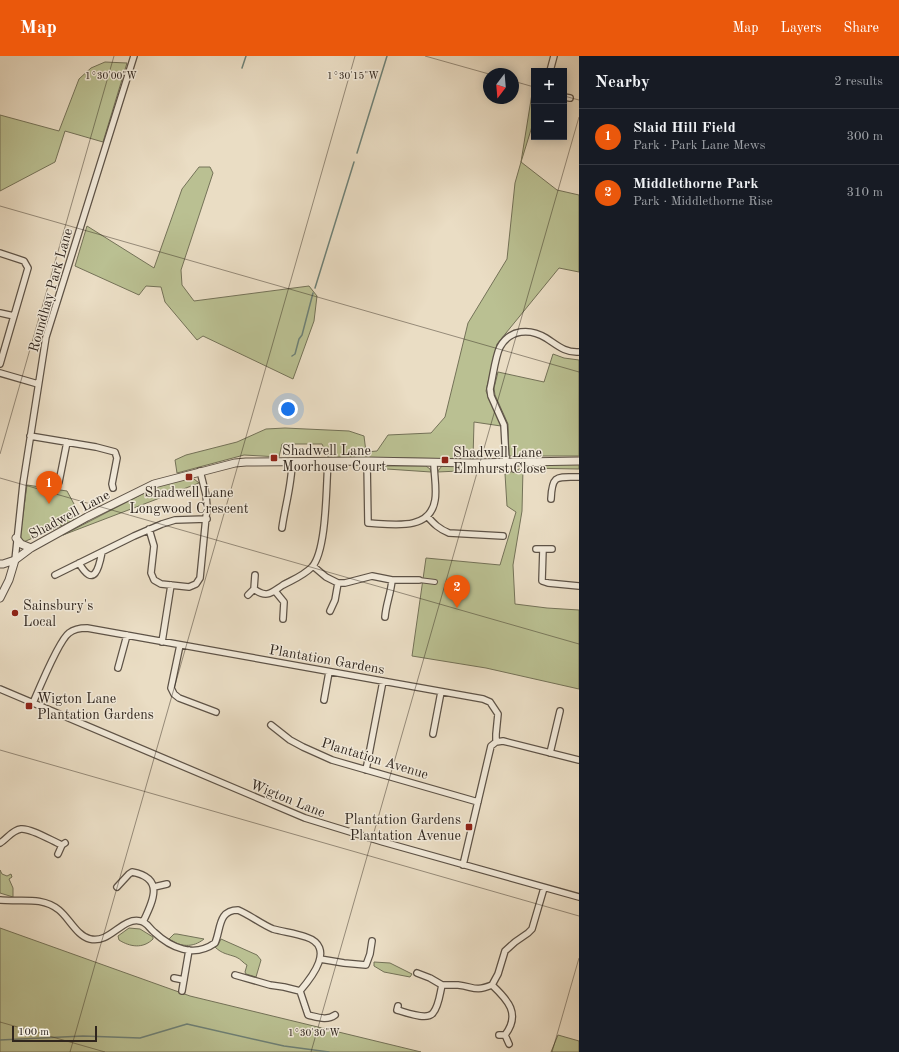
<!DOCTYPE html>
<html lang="en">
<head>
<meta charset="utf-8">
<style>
  body { margin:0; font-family:"Old Standard TT",serif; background:#242831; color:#f1f3f6 }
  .controls { position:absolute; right:12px; top:12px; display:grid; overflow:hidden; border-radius:0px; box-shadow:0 2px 10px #0003 }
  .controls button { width:36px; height:36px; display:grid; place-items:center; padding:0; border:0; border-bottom:1px solid #363941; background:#171b24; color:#f1f3f6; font:20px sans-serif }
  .compass { position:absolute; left:483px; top:12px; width:36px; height:36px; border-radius:50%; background:#171b24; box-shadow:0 2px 10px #0003; rotate:196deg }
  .scale { position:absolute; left:12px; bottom:10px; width:85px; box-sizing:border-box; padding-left:4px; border:2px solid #2f251d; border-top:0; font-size:11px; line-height:14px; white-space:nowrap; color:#2f251d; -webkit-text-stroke:3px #f1e9d9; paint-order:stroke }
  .you { position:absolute; left:288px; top:353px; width:14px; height:14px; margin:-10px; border:3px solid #fff; border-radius:50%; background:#1a73e8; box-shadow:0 0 0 6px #1a73e833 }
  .badge { display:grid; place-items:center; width:26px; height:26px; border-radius:50%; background:#ea580c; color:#fff; font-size:13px; font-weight:700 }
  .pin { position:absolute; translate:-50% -33px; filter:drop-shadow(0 1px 2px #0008) }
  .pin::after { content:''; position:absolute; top:21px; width:14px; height:12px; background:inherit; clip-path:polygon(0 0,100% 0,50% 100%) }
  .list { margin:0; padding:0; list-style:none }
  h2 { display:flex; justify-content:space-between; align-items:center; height:52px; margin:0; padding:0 16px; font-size:17px }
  h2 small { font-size:13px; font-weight:400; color:#9ea1a6 }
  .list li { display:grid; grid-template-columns:26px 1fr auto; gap:12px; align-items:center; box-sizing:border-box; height:56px; padding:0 16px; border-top:1px solid #363941 }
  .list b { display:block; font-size:15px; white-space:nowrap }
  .list p { margin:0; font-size:13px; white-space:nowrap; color:#9ea1a6 }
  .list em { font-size:13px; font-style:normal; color:#9ea1a6 }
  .map { position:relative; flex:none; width:579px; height:996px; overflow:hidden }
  header { display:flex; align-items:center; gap:24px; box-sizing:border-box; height:56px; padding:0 20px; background:#ea580c; color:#fff }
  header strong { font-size:19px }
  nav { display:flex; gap:22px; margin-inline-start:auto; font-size:14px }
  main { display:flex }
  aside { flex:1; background:#171b24 }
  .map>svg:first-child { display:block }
</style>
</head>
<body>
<header>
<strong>Map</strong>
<nav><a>Map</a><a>Layers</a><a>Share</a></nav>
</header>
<main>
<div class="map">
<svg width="579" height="996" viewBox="0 0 579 996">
  <rect width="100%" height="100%" fill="#eaddc4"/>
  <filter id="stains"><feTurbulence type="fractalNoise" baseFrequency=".005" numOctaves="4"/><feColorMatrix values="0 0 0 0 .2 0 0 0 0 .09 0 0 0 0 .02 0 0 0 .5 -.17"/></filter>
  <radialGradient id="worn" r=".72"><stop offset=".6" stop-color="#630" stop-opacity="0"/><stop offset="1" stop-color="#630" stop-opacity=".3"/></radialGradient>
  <!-- green -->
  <path fill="#bac092" stroke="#747258" d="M105,6L127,7L103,86L65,75L55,106L0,135V59L59,75L79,23L91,12Z
    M534,25V64L521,106L557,134L579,139V216L559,212L497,288L486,335L501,370L474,366L473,403L328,401L322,388H282L279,401L244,399L177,417L175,404L186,399L237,386L266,373L285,372L349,375L364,380L366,396L377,395L388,379L431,377L445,361L468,267L507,203L515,127L521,106Z
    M199,111H210L213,117L181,214L182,229L194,245L309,230L317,240L314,265L293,323L203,280L197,284L165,246L161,231L146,230L139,239L75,210L87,170L154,212L182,133Z
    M553,298L564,302L579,304V400H509L508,368L495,339L494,332L498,316L544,326Z
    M579,408V413L523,412L522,455L513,509L515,548L547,552L579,554V633L486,612L412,600L426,502L500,509L516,456L507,450L505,418L522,412L523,409Z
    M372,410H426L430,413L431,416L372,412Z
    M442,410H445L505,411V413L437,416Z
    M188,422L194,423L199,427L63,479L160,429Z
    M27,429L67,435L81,461L19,488Z
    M0,814L2,818L7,820L11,818L12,821L9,823L13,832V841L0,837Z
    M0,872L190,940L421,996H0Z
    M129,872L140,873L153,881V883C143,893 130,891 119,884L118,880Z
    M174,878H177L204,883C193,892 180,891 169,883Z
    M221,883L257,899L261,904L256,921L246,918L245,916L247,909C243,907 241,903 236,901C228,898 222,898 215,891L218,889Z
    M374,906L390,907L412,918L410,921L384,916L374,910Z
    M558,979L579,985V996H551Z"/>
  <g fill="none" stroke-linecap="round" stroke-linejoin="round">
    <!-- stream -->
    <path stroke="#6e8076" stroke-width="1.5" d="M242,12L246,0
      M357,97L387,0
      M315,232L354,106
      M292,300L295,298L299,283L302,279L313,237
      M0,984L83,980L140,982L187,968L284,990L329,996"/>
    <defs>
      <path id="pedestrian" d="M514,414V406
        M419,524L435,526"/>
      <path id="minor" d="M550,15L554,0
        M564,41L570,42
        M0,197L24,205L28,212L0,308
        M0,257L14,260
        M0,317L38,328
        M30,380L96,391L115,396L117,402L112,428L113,432
        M367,405L368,467C391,468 430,476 435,444C437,433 434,419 434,407
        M506,406L504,369L491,340L490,333C493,321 495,301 500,291C510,273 530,272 546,282C557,289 565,297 579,296
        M59,426L67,386
        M551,443C552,418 557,421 579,421
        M427,460C434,468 439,473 449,477L503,480
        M282,472C285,450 292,428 292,406
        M149,473L154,490L151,517L154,524L161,528L189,531L196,528L200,522L207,451L206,439L200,415
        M536,493H552
        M543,493L542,525L548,527L579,530
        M15,504L23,428L46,281L134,0
        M79,507C94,533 99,512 102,496
        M313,510L326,521L338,527H345L372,520L392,524H419
        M55,519L134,480L162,468L175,464L207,463
        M255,519L254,533C267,543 272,536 283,529C294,523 303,520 312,511C327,494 326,430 328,406
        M275,535L284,546L283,563
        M248,539L254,533
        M330,555L335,544L338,527
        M385,561C386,548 391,537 392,524
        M162,586L171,529
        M180,589L171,632L174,638L179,642L216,656
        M118,612L127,579
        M0,633L305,762L383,786L579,841
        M324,644L329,616
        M33,647C39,633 59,584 69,577C74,573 80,572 87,572L483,643L490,646L498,658L496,678V686
        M271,669L290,684L303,691L332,704L478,746
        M433,678L441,636
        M496,686L503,685L579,704
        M550,697L560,655
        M366,714L383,625
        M0,787C7,783 12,774 21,773C31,772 52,785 62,789
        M58,798L62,789L65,787
        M463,809L491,690L496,686
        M117,831L129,818L132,816C165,822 153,845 143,866
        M154,831L167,828
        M0,844C20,846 42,840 59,854C69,862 77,880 90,883C110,888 122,861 140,865C147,866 149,872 154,876C171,892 194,902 215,887C221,873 218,854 238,854C250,859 261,868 273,873C284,876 295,877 306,881C336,891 312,921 300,935
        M320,903L344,907L366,909L370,898L372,885
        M417,917L430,922L442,929
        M235,919L270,929L284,931L300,935
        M174,922L184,924
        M492,929C508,944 521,958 505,979
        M182,935L189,894
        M300,935L308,959C317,961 327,965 335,959
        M398,950L397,954C405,956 427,965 433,957C439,950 440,937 442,929C447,929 453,929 458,929C475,931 474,936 492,929L498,918L505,895L515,886L528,877L532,873L544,832
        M499,979H505L509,988"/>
      <path id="tertiary" d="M16,482L21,488L31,492
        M0,508H3L15,504L31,492L87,461L154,428L235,407L246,406L367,405L473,407L579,405
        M0,542L9,524L15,504"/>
    </defs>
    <!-- pedestrian casing -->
    <use href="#pedestrian" stroke="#5e5347" stroke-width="6"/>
    <!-- minor casing -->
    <use href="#minor" stroke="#5e5347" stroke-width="8"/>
    <!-- tertiary casing -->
    <use href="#tertiary" stroke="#5e5347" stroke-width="9"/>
    <!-- pedestrian -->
    <use href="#pedestrian" stroke="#f1e9d9" stroke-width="4"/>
    <!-- minor -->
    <use href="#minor" stroke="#f1e9d9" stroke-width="5.5"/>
    <!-- tertiary -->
    <use href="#tertiary" stroke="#f1e9d9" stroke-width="7"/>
  </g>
  <!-- ticks -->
  <path fill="none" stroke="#2f251d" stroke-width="1" stroke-opacity="0.45" d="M425,0L489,18M513,25L534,31M564,40L579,44M0,150L579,316M0,398L114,0M0,422L579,588M0,694L579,860M0,966L105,996M70,996L355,0M311,996L579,61M552,996L579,902"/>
  <!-- markers -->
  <g fill="#8f2418" stroke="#f1e9d9" stroke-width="1.5">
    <rect x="270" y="398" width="8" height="8" rx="2"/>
    <rect x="441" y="400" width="8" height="8" rx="2"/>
    <rect x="185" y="417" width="8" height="8" rx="2"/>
    <circle cx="15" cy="557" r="4"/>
    <rect x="25" y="646" width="8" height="8" rx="2"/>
    <rect x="465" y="767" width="8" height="8" rx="2"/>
  </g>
  <g text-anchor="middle" stroke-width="3" stroke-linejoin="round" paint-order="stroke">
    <!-- street labels -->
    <g font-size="14" fill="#2f251d" stroke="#f1e9d9">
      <text transform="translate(50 234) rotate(-74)" y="5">Roundhay Park Lane</text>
      <text transform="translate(69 458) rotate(-28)" y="5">Shadwell Lane</text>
      <text transform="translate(327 603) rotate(10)" y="5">Plantation Gardens</text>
      <text transform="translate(375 702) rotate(17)" y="5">Plantation Avenue</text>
      <text transform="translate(288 742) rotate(22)" y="5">Wigton Lane</text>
    </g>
    <!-- poi labels -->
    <g font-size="14" fill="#2f251d" stroke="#f1e9d9" text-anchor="start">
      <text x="282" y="399">Shadwell Lane<tspan x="282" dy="16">Moorhouse Court</tspan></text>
      <text x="453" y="401">Shadwell Lane<tspan x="453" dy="16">Elmhurst Close</tspan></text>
      <text x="189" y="441" text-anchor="middle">Shadwell Lane<tspan x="189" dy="16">Longwood Crescent</tspan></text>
      <text x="23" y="554">Sainsbury's<tspan x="23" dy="16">Local</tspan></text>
      <text x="37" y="647">Wigton Lane<tspan x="37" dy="16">Plantation Gardens</tspan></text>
      <text x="461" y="768" text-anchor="end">Plantation Gardens<tspan x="461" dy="16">Plantation Avenue</tspan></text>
    </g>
  </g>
  <g font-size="10" text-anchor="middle" fill="#2f251d" stroke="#f1e9d9" stroke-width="3" stroke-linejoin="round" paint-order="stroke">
    <text x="111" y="23">1°30'00"W</text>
    <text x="353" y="23">1°30'15"W</text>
    <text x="314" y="980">1°30'30"W</text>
  </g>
  <rect width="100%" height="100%" filter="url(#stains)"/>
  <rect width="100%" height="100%" fill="url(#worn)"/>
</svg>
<div class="controls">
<button>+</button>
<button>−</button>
</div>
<svg class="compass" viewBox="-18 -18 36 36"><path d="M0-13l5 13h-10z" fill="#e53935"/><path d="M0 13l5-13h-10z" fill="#9ea1a6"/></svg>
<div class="scale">100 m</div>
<div class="you"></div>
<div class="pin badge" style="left:49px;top:448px">1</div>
<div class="pin badge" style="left:457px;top:552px">2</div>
</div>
<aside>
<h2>Nearby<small>2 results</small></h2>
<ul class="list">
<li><span class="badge">1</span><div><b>Slaid Hill Field</b><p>Park · Park Lane Mews</p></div><em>300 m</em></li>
<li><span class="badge">2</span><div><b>Middlethorne Park</b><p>Park · Middlethorne Rise</p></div><em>310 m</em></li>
</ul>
</aside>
</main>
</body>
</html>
